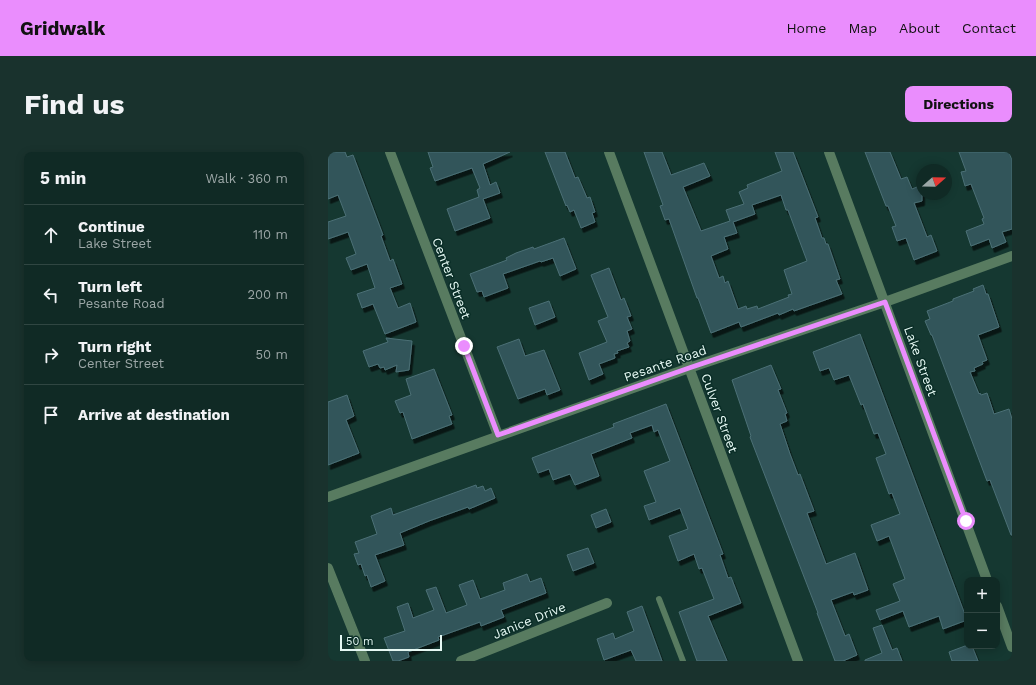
<!DOCTYPE html>
<html lang="en">
<head>
<meta charset="utf-8">
<style>
  body { margin:0; font-family:"Work Sans",sans-serif; background:#19322d; color:#f1f3f6 }
  .controls { position:absolute; right:12px; bottom:12px; display:grid; overflow:hidden; border-radius:8px; box-shadow:0 2px 10px #0003 }
  .controls button { width:36px; height:36px; display:grid; place-items:center; padding:0; border:0; border-bottom:1px solid #304642; background:#102a25; color:#f1f3f6; font:20px sans-serif }
  .compass { position:absolute; left:588px; top:12px; width:36px; height:36px; border-radius:50%; background:#102a25; box-shadow:0 2px 10px #0003; rotate:70deg }
  .scale { position:absolute; left:12px; bottom:10px; width:102px; box-sizing:border-box; padding-left:4px; border:2px solid #e5f8f3; border-top:0; font-size:11px; line-height:14px; white-space:nowrap; color:#e5f8f3; -webkit-text-stroke:3px #0a2e27; paint-order:stroke }
  .stop { position:absolute; width:12px; height:12px; margin:-9px; border:3px solid #ea8dfd; border-radius:50%; background:#fff }
  .stop.end { background:#ea8dfd; border-color:#fff; box-shadow:0 1px 4px #0008 }
  .list { margin:0; padding:0; list-style:none }
  h2 { display:flex; justify-content:space-between; align-items:center; height:52px; margin:0; padding:0 16px; font-size:17px }
  h2 small { font-size:13px; font-weight:400; color:#9ca7a7 }
  .list li { display:grid; grid-template-columns:26px 1fr auto; gap:12px; align-items:center; box-sizing:border-box; height:60px; padding:0 16px; border-top:1px solid #304642 }
  .list b { display:block; font-size:15px; white-space:nowrap }
  .list p { margin:0; font-size:13px; white-space:nowrap; color:#9ca7a7 }
  .list em { font-size:13px; font-style:normal; color:#9ca7a7 }
  .icon { flex:none; width:22px; height:22px; fill:none; stroke:currentColor; stroke-width:2; stroke-linecap:round; stroke-linejoin:round }
  .map { position:relative; flex:none; width:684px; height:509px; overflow:hidden; border-radius:8px }
  header { display:flex; align-items:center; gap:24px; box-sizing:border-box; height:56px; padding:0 20px; background:#ea8dfd; color:#111 }
  header strong { font-size:19px }
  nav { display:flex; gap:22px; margin-inline-start:auto; font-size:14px }
  .intro { display:flex; align-items:center; justify-content:space-between; box-sizing:border-box; height:96px; padding:0 24px }
  h1 { margin:0; font-size:28px }
  .button { padding:10px 18px; border-radius:8px; background:#ea8dfd; color:#111; font-size:14px; font-weight:700 }
  main { display:flex; gap:24px; padding:0 24px }
  aside { flex:1; background:#102a25; border-radius:8px; box-shadow:0 2px 10px #0003 }
  .map>svg:first-child { display:block }
</style>
</head>
<body>
<header>
<strong>Gridwalk</strong>
<nav><a>Home</a><a>Map</a><a>About</a><a>Contact</a></nav>
</header>
<div class="intro"><h1>Find us</h1><a class="button">Directions</a></div>
<main>
<aside>
<h2>5 min<small>Walk · 360 m</small></h2>
<ul class="list">
<li><svg class="icon" aria-label="ahead" viewBox="0 0 24 24"><path d="M12 20V5M6 11l6-6 6 6"/></svg><div><b>Continue</b><p>Lake Street</p></div><em>110 m</em></li>
<li><svg class="icon" aria-label="left" viewBox="0 0 24 24"><path d="M17 20v-9H6M10 6l-5 5 5 5"/></svg><div><b>Turn left</b><p>Pesante Road</p></div><em>200 m</em></li>
<li><svg class="icon" aria-label="right" viewBox="0 0 24 24"><path d="M7 20v-9h11M14 6l5 5-5 5"/></svg><div><b>Turn right</b><p>Center Street</p></div><em>50 m</em></li>
<li><svg class="icon" aria-label="arrive" viewBox="0 0 24 24"><path d="M6 21V4h12l-3 4 3 4H6"/></svg><div><b>Arrive at destination</b></div></li>
</ul>
</aside>
<div class="map">
<svg width="684" height="509" viewBox="0 0 684 509">
  <defs>
    <filter id="shadow"><feDropShadow dx="2.5" dy="4.5" stdDeviation="0" flood-color="#0009"/></filter>
  </defs>
  <rect width="100%" height="100%" fill="#153831"/>
  <!-- building -->
  <path fill="#31555a" stroke="#4c7076" fill-rule="evenodd" filter="url(#shadow)" d="M0,0H17L19,5L25,3L55,83L53,84L62,109L65,107L74,132L62,136L70,156L82,151L88,170L57,182L45,152L34,156L29,142L47,136L39,112L23,118L18,106L28,102L20,80L0,87V70L18,64L10,43L0,47Z
    M100,0H182L155,12L162,33L168,30L172,41L155,47L162,66L127,79L119,57L151,45L149,38L152,36L144,16L107,29L102,16L105,15Z
    M217,0H237L247,26L250,25L259,46L262,45L267,60L264,61L267,70L253,76L246,58L242,60L239,53L238,54Z
    M316,0H334L343,23L376,11L382,24L355,35L373,79L402,69L398,58L416,52L411,40L420,36L419,33L454,19L447,0H465L490,65L487,66L494,86H496L498,92H500L512,127L508,128L514,142L466,159L465,157L451,163L450,161L413,175L411,170L383,181L370,146H369L341,67L337,68L332,54L335,53ZM453,43L458,58H460L479,109L456,118L464,142L460,143L461,145L430,157L429,154L419,157L418,154L410,157L400,129L397,131L395,124L391,126L383,104L400,97L396,85L409,81L405,70L427,62L424,53Z
    M537,0H562L573,27L579,25L584,37L594,33V49L586,51L599,85L603,83L609,99L586,108L578,86L569,89L564,75L568,74L560,54H558Z
    M631,0H681L684,8V77L674,80L678,90L664,96L661,87L643,94L638,79L656,72L654,67L656,66L643,32L637,34L633,20L638,19Z
    M236,86L248,117L232,124L225,106L213,110L212,109L175,122L180,136L156,145L154,139L149,140L142,122L179,108L178,106L188,101L205,95L206,97Z
    M281,116L293,148L296,146L303,164L299,165L304,177L299,179L302,189L299,191L301,195L289,199L290,201L286,202L287,206L271,212L275,222L261,228L251,201L279,190L270,169L280,165L263,123Z
    M655,133L658,142H660L671,175L650,183L659,208L654,210L655,212L646,216L647,219L642,220L651,242L652,241L653,243L659,241L666,262L681,257L684,267V383H683L662,328L659,329L604,183H603L597,169L602,167L599,159L625,149V147L646,139L645,137Z
    M221,149L227,165L207,173L201,156Z
    M532,182L639,468L615,477L611,464L581,475L575,459L552,468L548,458L572,449L565,432L577,427L561,384L549,389L543,373L572,362L564,341L561,342L548,306L558,302L550,281L546,282L535,252L533,253L521,223L506,228L501,216L492,219L485,200Z
    M58,186L84,189L81,218L68,220L69,213L57,218L56,215L52,216L50,212L41,215L35,199L60,190Z
    M191,187L197,204L216,198L232,238L219,243L217,237L190,247L169,195Z
    M443,213L453,237L450,238L459,261L457,262L459,269L452,272L462,302L470,323L472,322L486,359L479,361L498,412L527,401L540,438L526,443L525,440L503,448L517,484L521,482L529,503L515,509H507L489,461H490L422,285L423,284L404,228Z
    M106,217L124,263L121,264L124,272L84,287L75,260L72,261L67,249L83,243L78,227Z
    M19,243L26,264L18,268L31,301L0,313V250Z
    M338,252L395,402L392,403L400,426L403,425L413,451L380,464L399,509H369L351,460L386,447L374,416L371,417L366,402L350,409L341,384L360,377L352,356L321,368L316,354L328,350L316,319L342,309L330,278L326,280L324,273L302,281L304,286L263,302L271,324L247,333L242,322L225,328L221,317L210,321L204,306L286,275L285,272Z
    M148,333L149,336L155,334L157,339L163,336L167,346L141,357L140,355L101,369L72,381L76,393L47,403L57,429L43,435L39,423L37,424L33,412L30,413L26,402L31,401L27,390L49,382L43,364L63,356L65,363Z
    M278,357L283,370L268,376L263,363Z
    M260,396L266,411L245,419L239,403Z
    M199,422L202,430L213,426L218,441L173,458L176,465L153,474L152,470L110,485L111,488L80,500L81,505L70,509H65L56,486L77,479L69,455L80,451L85,466L106,458L98,438L108,435L118,461L139,453L131,433L145,428L152,447L177,438L175,431Z
    M314,454L334,509H308L303,498L276,508L269,487L285,481L287,487L306,479L299,460Z
    M554,473L564,498L569,496L574,509H537V508L554,501L545,476Z
    M637,494H644L650,509H624L621,500Z"/>
  <g fill="none" stroke-linecap="round" stroke-linejoin="round">
    <!-- service -->
    <path stroke="#587b60" stroke-width="6" d="M331,447L355,509"/>
    <!-- minor -->
    <path stroke="#587b60" stroke-width="10" d="M62,0L170,283
      M281,0L470,509
      M501,0L659,428
      M0,345L361,216L557,150L684,104
      M0,416L37,509
      M669,454L684,495
      M133,509L279,451"/>
  </g>
  <g fill="none" stroke-linecap="round" stroke-linejoin="round">
    <!-- route -->
    <path stroke="#ea8dfd" stroke-width="5" d="M136,194L170,283L361,216L557,150L638,369"/>
  </g>
  <g text-anchor="middle" stroke-width="3" stroke-linejoin="round" paint-order="stroke">
    <!-- street labels -->
    <g font-size="13" fill="#e5f8f3" stroke="#0a2e27">
      <text transform="translate(124 126) rotate(69)" y="5">Center Street</text>
      <text transform="translate(593 209) rotate(70)" y="5">Lake Street</text>
      <text transform="translate(337 211) rotate(-19)" y="5">Pesante Road</text>
      <text transform="translate(392 261) rotate(70)" y="5">Culver Street</text>
      <text transform="translate(201 468) rotate(-22)" y="5">Janice Drive</text>
    </g>
  </g>
</svg>
<div class="controls">
<button>+</button>
<button>−</button>
</div>
<svg class="compass" viewBox="-18 -18 36 36"><path d="M0-13l5 13h-10z" fill="#e53935"/><path d="M0 13l5-13h-10z" fill="#9ca7a7"/></svg>
<div class="scale">50 m</div>
<div class="stop" style="left:638px;top:369px"></div>
<div class="stop end" style="left:136px;top:194px"></div>
</div>
</main>
</body>
</html>
